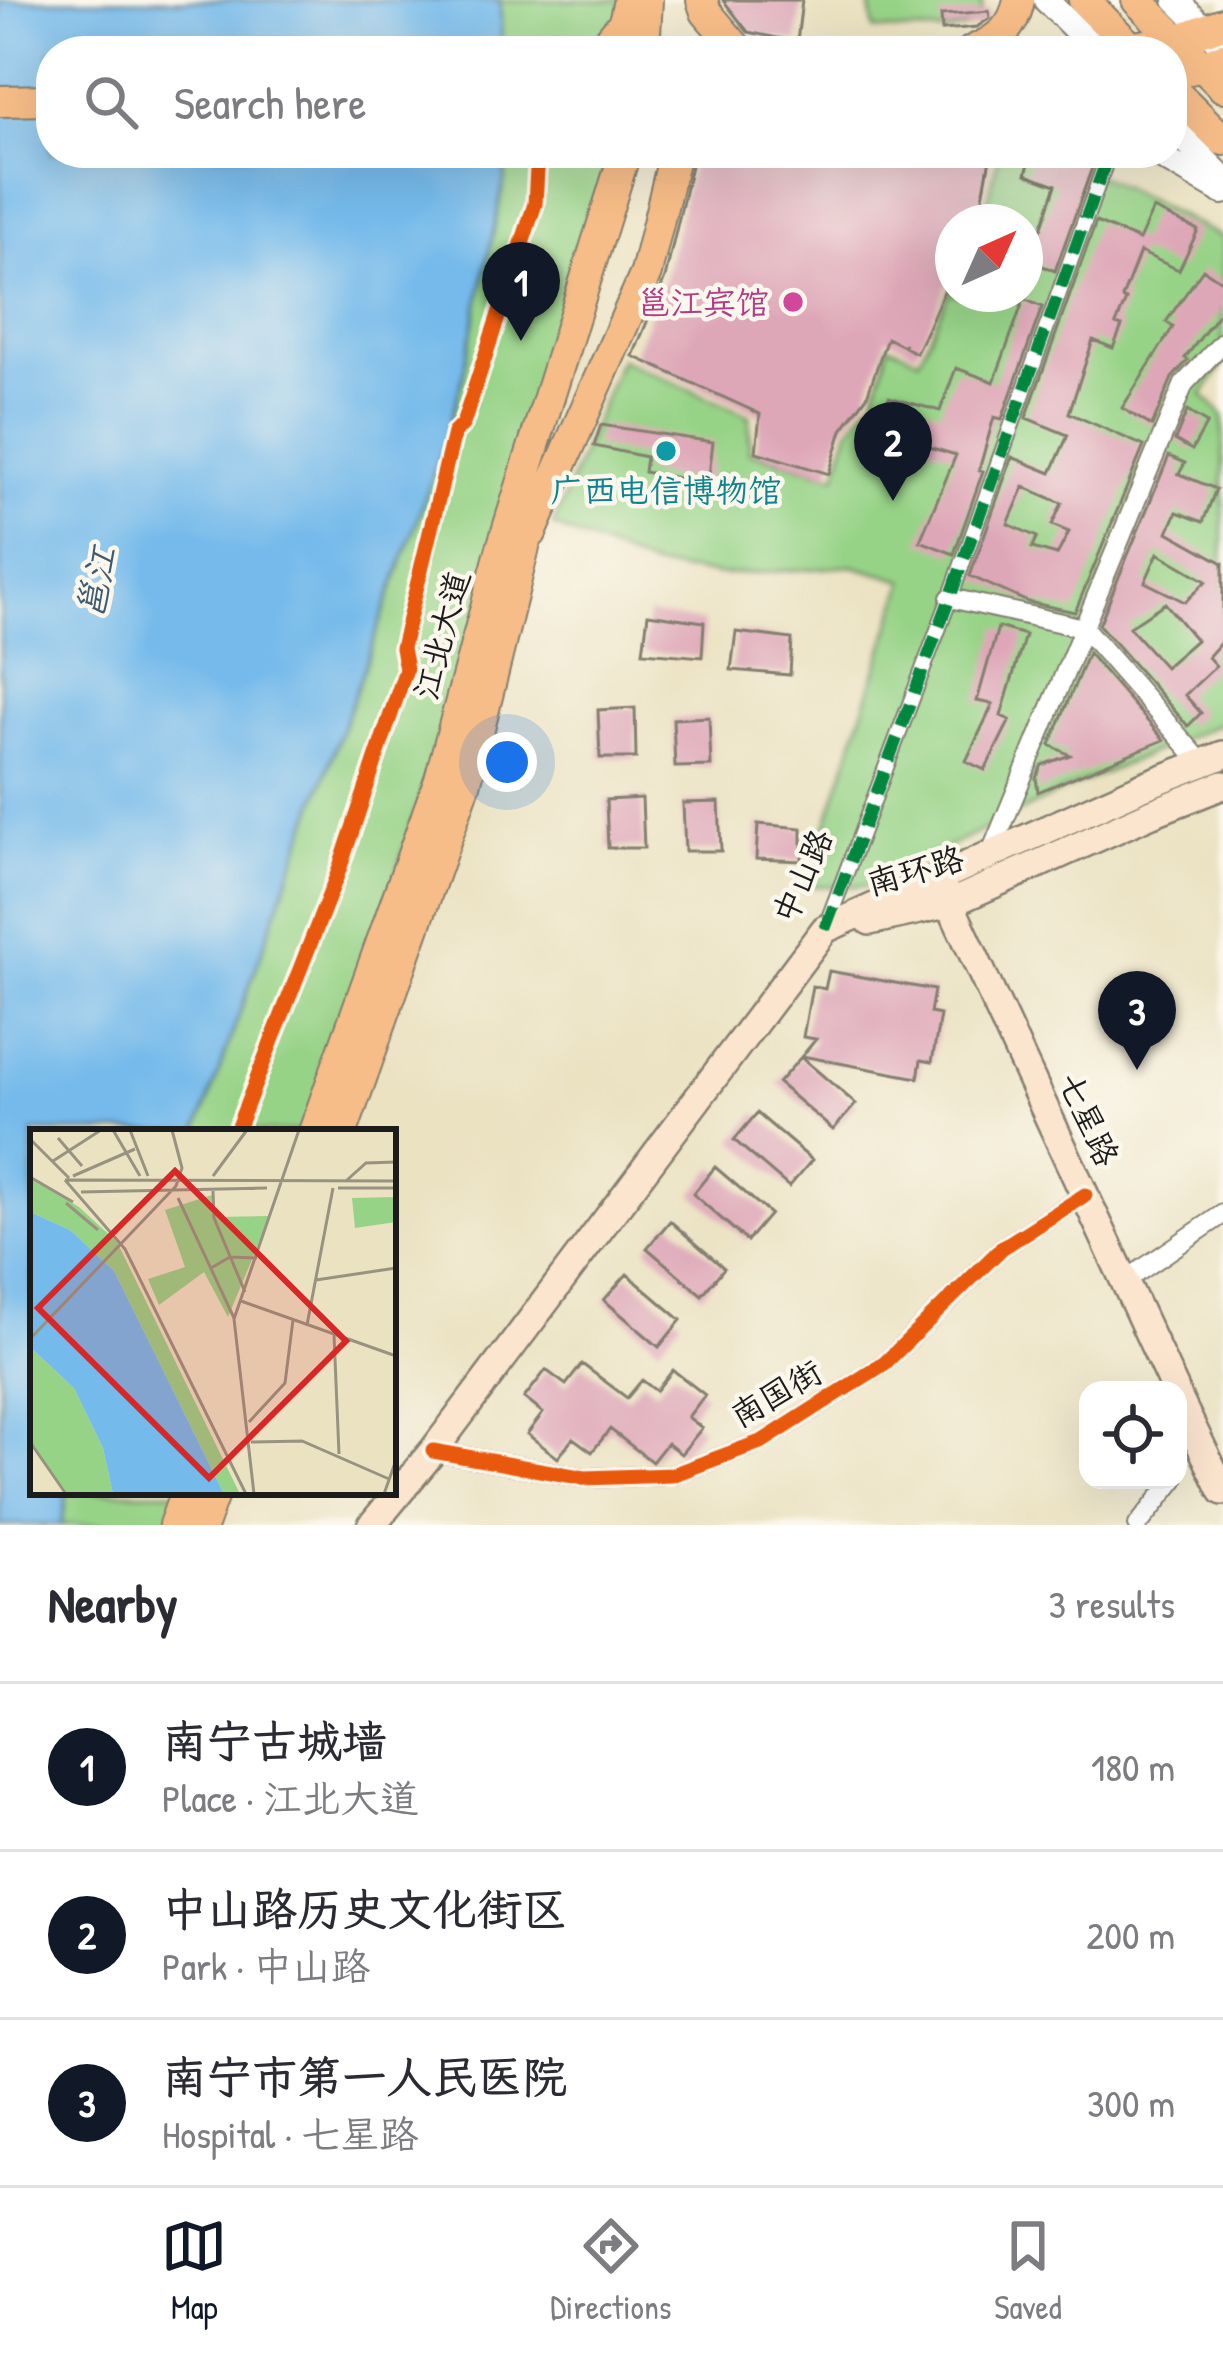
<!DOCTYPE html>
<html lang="en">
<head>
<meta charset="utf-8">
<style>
  body { margin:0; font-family:"Patrick Hand","LXGW WenKai TC",sans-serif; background:#f2f2f3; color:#2b2b33 }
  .controls { position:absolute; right:36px; bottom:36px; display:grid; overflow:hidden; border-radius:24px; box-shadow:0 12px 48px #0002 }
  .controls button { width:108px; height:108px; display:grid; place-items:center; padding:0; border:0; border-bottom:3px solid #e1e1e2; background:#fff; color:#2b2b33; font:60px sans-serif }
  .compass { position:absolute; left:935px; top:204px; width:108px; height:108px; border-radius:50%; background:#fff; box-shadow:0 12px 48px #0002; rotate:45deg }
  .you { position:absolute; left:507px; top:762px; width:42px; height:42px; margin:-30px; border:9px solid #fff; border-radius:50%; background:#1a73e8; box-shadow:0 0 0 18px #1a73e833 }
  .badge { display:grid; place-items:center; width:78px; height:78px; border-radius:50%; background:#111827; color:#fff; font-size:39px; font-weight:700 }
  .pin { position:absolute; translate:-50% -99px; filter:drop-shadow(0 3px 6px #0008) }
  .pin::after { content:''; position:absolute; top:63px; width:42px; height:36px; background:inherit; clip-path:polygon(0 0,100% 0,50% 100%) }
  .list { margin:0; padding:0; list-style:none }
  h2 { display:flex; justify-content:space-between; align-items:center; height:156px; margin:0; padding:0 48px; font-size:51px }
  h2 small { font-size:39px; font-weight:400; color:#7c7c81 }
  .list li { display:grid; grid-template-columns:78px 1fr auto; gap:36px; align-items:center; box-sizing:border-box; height:168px; padding:0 48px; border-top:3px solid #e1e1e2 }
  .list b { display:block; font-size:45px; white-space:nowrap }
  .list p { margin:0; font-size:39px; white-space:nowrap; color:#7c7c81 }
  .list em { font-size:39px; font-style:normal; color:#7c7c81 }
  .icon { flex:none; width:66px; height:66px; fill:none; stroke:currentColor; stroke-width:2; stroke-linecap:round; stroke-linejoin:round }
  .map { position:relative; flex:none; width:1223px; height:1525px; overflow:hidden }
  .search { position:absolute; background:#fff; box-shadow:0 12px 48px #0002; left:36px; right:36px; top:36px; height:132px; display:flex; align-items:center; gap:30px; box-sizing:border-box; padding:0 42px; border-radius:48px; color:#7c7c81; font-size:45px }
  .sheet { height:660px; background:#fff }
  nav { display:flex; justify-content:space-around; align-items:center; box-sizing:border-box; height:168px; border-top:3px solid #e1e1e2; background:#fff; font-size:33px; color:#7c7c81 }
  nav a { display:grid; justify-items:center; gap:6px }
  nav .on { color:#111827 }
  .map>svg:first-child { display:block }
</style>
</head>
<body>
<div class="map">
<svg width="1223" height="1525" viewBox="0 0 1223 1525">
  <rect width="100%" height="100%" fill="#fbf7ec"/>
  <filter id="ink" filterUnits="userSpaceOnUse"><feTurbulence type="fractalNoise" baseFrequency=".00833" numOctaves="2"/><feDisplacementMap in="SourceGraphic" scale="24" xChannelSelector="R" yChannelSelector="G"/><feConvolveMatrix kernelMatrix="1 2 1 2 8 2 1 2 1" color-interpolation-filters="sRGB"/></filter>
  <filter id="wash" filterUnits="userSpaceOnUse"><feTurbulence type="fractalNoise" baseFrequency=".004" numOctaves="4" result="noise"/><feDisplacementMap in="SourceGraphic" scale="48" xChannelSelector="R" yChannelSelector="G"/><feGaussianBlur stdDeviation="2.7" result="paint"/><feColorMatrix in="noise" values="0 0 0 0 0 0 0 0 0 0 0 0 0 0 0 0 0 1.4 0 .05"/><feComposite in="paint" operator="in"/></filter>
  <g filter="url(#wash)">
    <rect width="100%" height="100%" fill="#ebe2c2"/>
    <!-- green -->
    <path fill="#97d387" stroke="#5a7852" stroke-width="3" d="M500,0H647L644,51H502Z
      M869,0H982L981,24L950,32L874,30Z
      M505,153H625L314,1132H197L439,459L462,380L505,177Z
      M999,153H1054L1223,238V364L1203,395L1223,415V722L1065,790L869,886H807L905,581L853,566L725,575L652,567L553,526L620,359L750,416L749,452L836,476L849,430L875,398L889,345L919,359L953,283V294H1025V222H981L986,210Z
      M67,1492H186L174,1525H62Z"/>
    <!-- water -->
    <path fill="#74baeb" stroke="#486b84" stroke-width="3" d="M0,0H500L502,51H51V153H505V177L462,380L439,459L197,1132H33V1492H67L62,1525H0Z"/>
    <g id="blocks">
      <!-- building -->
      <path fill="#dea7b8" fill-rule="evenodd" d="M723,0H802L797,42L748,32Z
        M989,11L990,18L977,27L942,30L941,15Z
        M694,153H991L981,207L1017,222H953V271L926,332L916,353L904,347L905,343L903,346L887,338L867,396L842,430L829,474L756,452L760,414L633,356L665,278Z
        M1032,153H1055L1093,165L1055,271L1025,259V223L1041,229L1056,185L1026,174Z
        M1153,209L1198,230L1179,270L1140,252L1122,298L1126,300L1116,324L1122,326L1113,348L1093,340L1069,413L1144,446L1075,612L1028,602L970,576L1012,457L1051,473L1068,435L1026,418L1096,222L1139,240ZM1024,487L1062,503L1052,525L1069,532L1057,555L1032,548L1037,537L1008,524Z
        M1203,269L1223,282V308L1185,358L1188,360L1172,378L1152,426L1122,408L1173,327L1166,322Z
        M1024,299L1042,307L1002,419L994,417L979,470L983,471L954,554L920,541L956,455L878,432L889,397L940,411L956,368L994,382Z
        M1187,411L1207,423L1192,450L1175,440Z
        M601,425L713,442L708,483L644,472L646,457L594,446Z
        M1169,456L1185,463L1179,474L1216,489L1203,522L1177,512L1168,532L1223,563V640L1208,657L1216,666L1185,695L1201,713L1188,726L1099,625ZM1158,553L1206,581L1185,602L1145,582ZM1165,603L1196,640L1165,667L1129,627Z
        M648,614L704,622L702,657L643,652Z
        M998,627L1025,635L1001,716L1010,720L985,770L966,761L993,704L977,701Z
        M736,632L792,639L790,675L731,670Z
        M1088,653L1164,740L1038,792L1036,778L1042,765L1070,755L1050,745Z
        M635,708L636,758H600L598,710Z
        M709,717L711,766L675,767L673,719Z
        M642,798L644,848H608L606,800Z
        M719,802L721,851H685L683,803Z
        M758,824L802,828V861L756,859Z
        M829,971L934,990L930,1013L940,1015L932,1062L921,1060L918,1078L802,1056L816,1039L803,1037L812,986L825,989Z
        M801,1057L856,1104L833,1130L778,1083Z
        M757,1113L812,1160L789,1187L734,1140Z
        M715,1167L770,1214L747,1241L693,1194Z
        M670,1221L724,1268L702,1295L647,1248Z
        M627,1274L681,1320L659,1347L604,1300Z
        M582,1364L627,1398L642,1380L656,1391L673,1370L705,1395L688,1417L702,1428L681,1454L667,1443L652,1462L610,1429L592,1452L573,1438L558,1458L527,1434L543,1413L524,1398L546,1370L566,1385Z"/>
    </g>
  </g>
  <g filter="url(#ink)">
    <use href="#blocks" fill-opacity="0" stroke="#847f6f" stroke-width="3"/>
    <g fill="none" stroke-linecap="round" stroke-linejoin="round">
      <defs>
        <path id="pedestrian" d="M826,926L950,598L1109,153"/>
        <path id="minor" d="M950,598L1084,628L1202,763
          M990,855L1184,384L1223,342
          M1125,1281L1223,1214
          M433,1451L585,1478L672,1475L763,1441L885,1363L1002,1248L1085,1195
          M1138,1525L1174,1480"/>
        <path id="tertiary" d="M1046,0L1097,51
          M1176,0L1223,47
          M1172,127L1223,178
          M1155,153L1223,192"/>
        <path id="secondary" d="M938,878L1175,1390
          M870,921L951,903L1152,813L1223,785
          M1178,1398L1223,1491
          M372,1525L433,1451L825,929L1141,787L1223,755"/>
        <path id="primary" d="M702,0L706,12L739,51
          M600,51L624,22L629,0
          M644,51L647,0
          M972,51C998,40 1014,28 1019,0
          M1108,51L1177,40L1223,23
          M1172,73L1203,66L1223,58
          M0,101L51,100
          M531,533L646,273L675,153
          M314,1132L440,779L502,548L625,153
          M342,1132L465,785L532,515
          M174,1525L186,1492
          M202,1525L214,1492"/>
        <path id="trunk" d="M1084,0L1134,51
          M1137,0L1223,87
          M1172,89L1223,140"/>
      </defs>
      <!-- pedestrian casing -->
      <use href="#pedestrian" stroke="#847f6f" stroke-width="18"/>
      <!-- minor casing -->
      <use href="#minor" stroke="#847f6f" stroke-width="22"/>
      <!-- tertiary casing -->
      <use href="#tertiary" stroke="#847f6f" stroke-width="28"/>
      <!-- secondary casing -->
      <use href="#secondary" stroke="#847f6f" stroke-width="32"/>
      <!-- primary casing -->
      <use href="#primary" stroke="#847f6f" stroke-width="34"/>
      <!-- trunk casing -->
      <use href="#trunk" stroke="#847f6f" stroke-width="34"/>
      <!-- pedestrian -->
      <use href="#pedestrian" stroke="#fff" stroke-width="14"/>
      <!-- minor -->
      <use href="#minor" stroke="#fff" stroke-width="18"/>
      <!-- tertiary -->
      <use href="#tertiary" stroke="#fff" stroke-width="24"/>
      <!-- secondary -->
      <use href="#secondary" stroke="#fce5cf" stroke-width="27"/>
      <!-- primary -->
      <use href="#primary" stroke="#f7bd88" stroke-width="30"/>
      <!-- trunk -->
      <use href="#trunk" stroke="#f7bd88" stroke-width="30"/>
      <!-- quiet -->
      <path stroke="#00873e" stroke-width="12" stroke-dasharray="24 12" stroke-linecap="butt" d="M825,929L950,598L1109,153"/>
      <defs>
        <path id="cycleway" d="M236,1132L338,873L406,669L402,648L454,433L463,424L535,204L538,153
          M433,1451L585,1478L672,1475L763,1441L885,1363L1002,1248L1085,1195"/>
      </defs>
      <!-- cycleway casing -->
      <use href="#cycleway" stroke="#fbf7ec" stroke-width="22"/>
      <!-- cycleway -->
      <use href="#cycleway" stroke="#e8590c" stroke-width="15"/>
    </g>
  </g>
  <!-- markers -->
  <circle fill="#d1479c" stroke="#fbf7ec" stroke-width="4.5" cx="793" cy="302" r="12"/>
  <circle fill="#0f9aa8" stroke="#fbf7ec" stroke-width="4.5" cx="666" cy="451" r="12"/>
  <g text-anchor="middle" stroke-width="9" stroke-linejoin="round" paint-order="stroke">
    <!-- hotel labels -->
    <g font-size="33" fill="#b23c85" stroke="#fbf7ec" text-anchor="end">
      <text x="769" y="314">邕江宾馆</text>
    </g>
    <!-- culture labels -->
    <g font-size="33" fill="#0d838f" stroke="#fbf7ec">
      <text x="666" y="502">广西电信博物馆</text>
    </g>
    <!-- street labels -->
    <g font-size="33" fill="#1c1c1c" stroke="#fbf7ec">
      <text transform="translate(441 635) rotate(-75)" y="12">江北大道</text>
      <text transform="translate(915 870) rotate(-16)" y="12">南环路</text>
      <text transform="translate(802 876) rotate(-66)" y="12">中山路</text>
      <text transform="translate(1089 1119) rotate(65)" y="12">七星路</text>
      <text transform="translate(776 1393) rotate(-30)" y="12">南国街</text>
    </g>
    <!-- water labels -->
    <g font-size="36" font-style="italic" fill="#3f5b6f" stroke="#fbf7ec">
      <text transform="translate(96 582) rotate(-78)" y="13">邕江</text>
    </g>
  </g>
  <!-- overview -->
  <g transform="translate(30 1129)">
    <rect width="366" height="366" fill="#ebe2c2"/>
    <path d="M0,48L49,78L87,113L210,365H194L84,142L40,101L0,83ZM182,66L187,88L240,87L198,188L174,143L129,176L118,150L155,138L135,81ZM366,68V93L325,99L322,69ZM0,218L44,259L73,319L83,365H36L0,313Z" fill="#97d387"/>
    <path d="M0,83L40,101L84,142L194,365H83L73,319L44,259L0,218Z" fill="#74baeb"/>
    <path fill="none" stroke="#989380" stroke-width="3" d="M83,1L110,47M100,1L118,47M28,9L52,37M0,10L39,49M23,32L71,1M43,47L105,20M183,47L217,1M0,48L43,73M35,51L95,120L216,365M35,51L366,52M317,51L336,34L366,33M308,59H363M183,62L184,89L215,163M51,63L237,59M148,69L204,189M36,74L68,101M181,139L200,128L227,129M286,151L366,139M211,172L366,227M277,196L303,59M304,206L309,325M0,210L146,57L152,39L142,1M219,293L255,254L263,191M0,313L36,365M221,313L272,312L359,350M224,365L204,190L269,1M354,365L366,331"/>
    <path fill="#d62828" fill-opacity="0.15" stroke="#d62828" stroke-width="6" d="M145,42L316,212L179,349L8,179Z"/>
    <rect width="366" height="366" fill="none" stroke="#1c1c1c" stroke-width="6"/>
  </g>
</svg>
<div class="controls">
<button><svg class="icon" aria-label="locate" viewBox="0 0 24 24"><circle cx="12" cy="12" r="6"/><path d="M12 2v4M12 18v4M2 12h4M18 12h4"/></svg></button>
</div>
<svg class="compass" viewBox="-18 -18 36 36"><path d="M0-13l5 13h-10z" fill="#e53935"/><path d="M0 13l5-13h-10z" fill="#7c7c81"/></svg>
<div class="you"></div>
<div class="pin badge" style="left:521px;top:341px">1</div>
<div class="pin badge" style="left:893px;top:501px">2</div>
<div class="pin badge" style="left:1137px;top:1070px">3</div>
<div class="search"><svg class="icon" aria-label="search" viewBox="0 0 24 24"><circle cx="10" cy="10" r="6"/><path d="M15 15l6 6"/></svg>Search here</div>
</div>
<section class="sheet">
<h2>Nearby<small>3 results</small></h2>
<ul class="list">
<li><span class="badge">1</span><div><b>南宁古城墙</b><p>Place · 江北大道</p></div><em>180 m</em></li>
<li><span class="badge">2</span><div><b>中山路历史文化街区</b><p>Park · 中山路</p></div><em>200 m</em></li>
<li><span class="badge">3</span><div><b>南宁市第一人民医院</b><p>Hospital · 七星路</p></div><em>300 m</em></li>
</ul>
</section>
<nav>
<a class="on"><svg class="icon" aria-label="map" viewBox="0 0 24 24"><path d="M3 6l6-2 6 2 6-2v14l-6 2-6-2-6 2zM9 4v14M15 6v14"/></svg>Map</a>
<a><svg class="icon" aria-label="directions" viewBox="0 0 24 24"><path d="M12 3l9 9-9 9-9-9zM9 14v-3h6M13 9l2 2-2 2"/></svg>Directions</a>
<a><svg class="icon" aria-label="saved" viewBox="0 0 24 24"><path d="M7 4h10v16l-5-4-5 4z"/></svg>Saved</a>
</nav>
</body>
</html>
